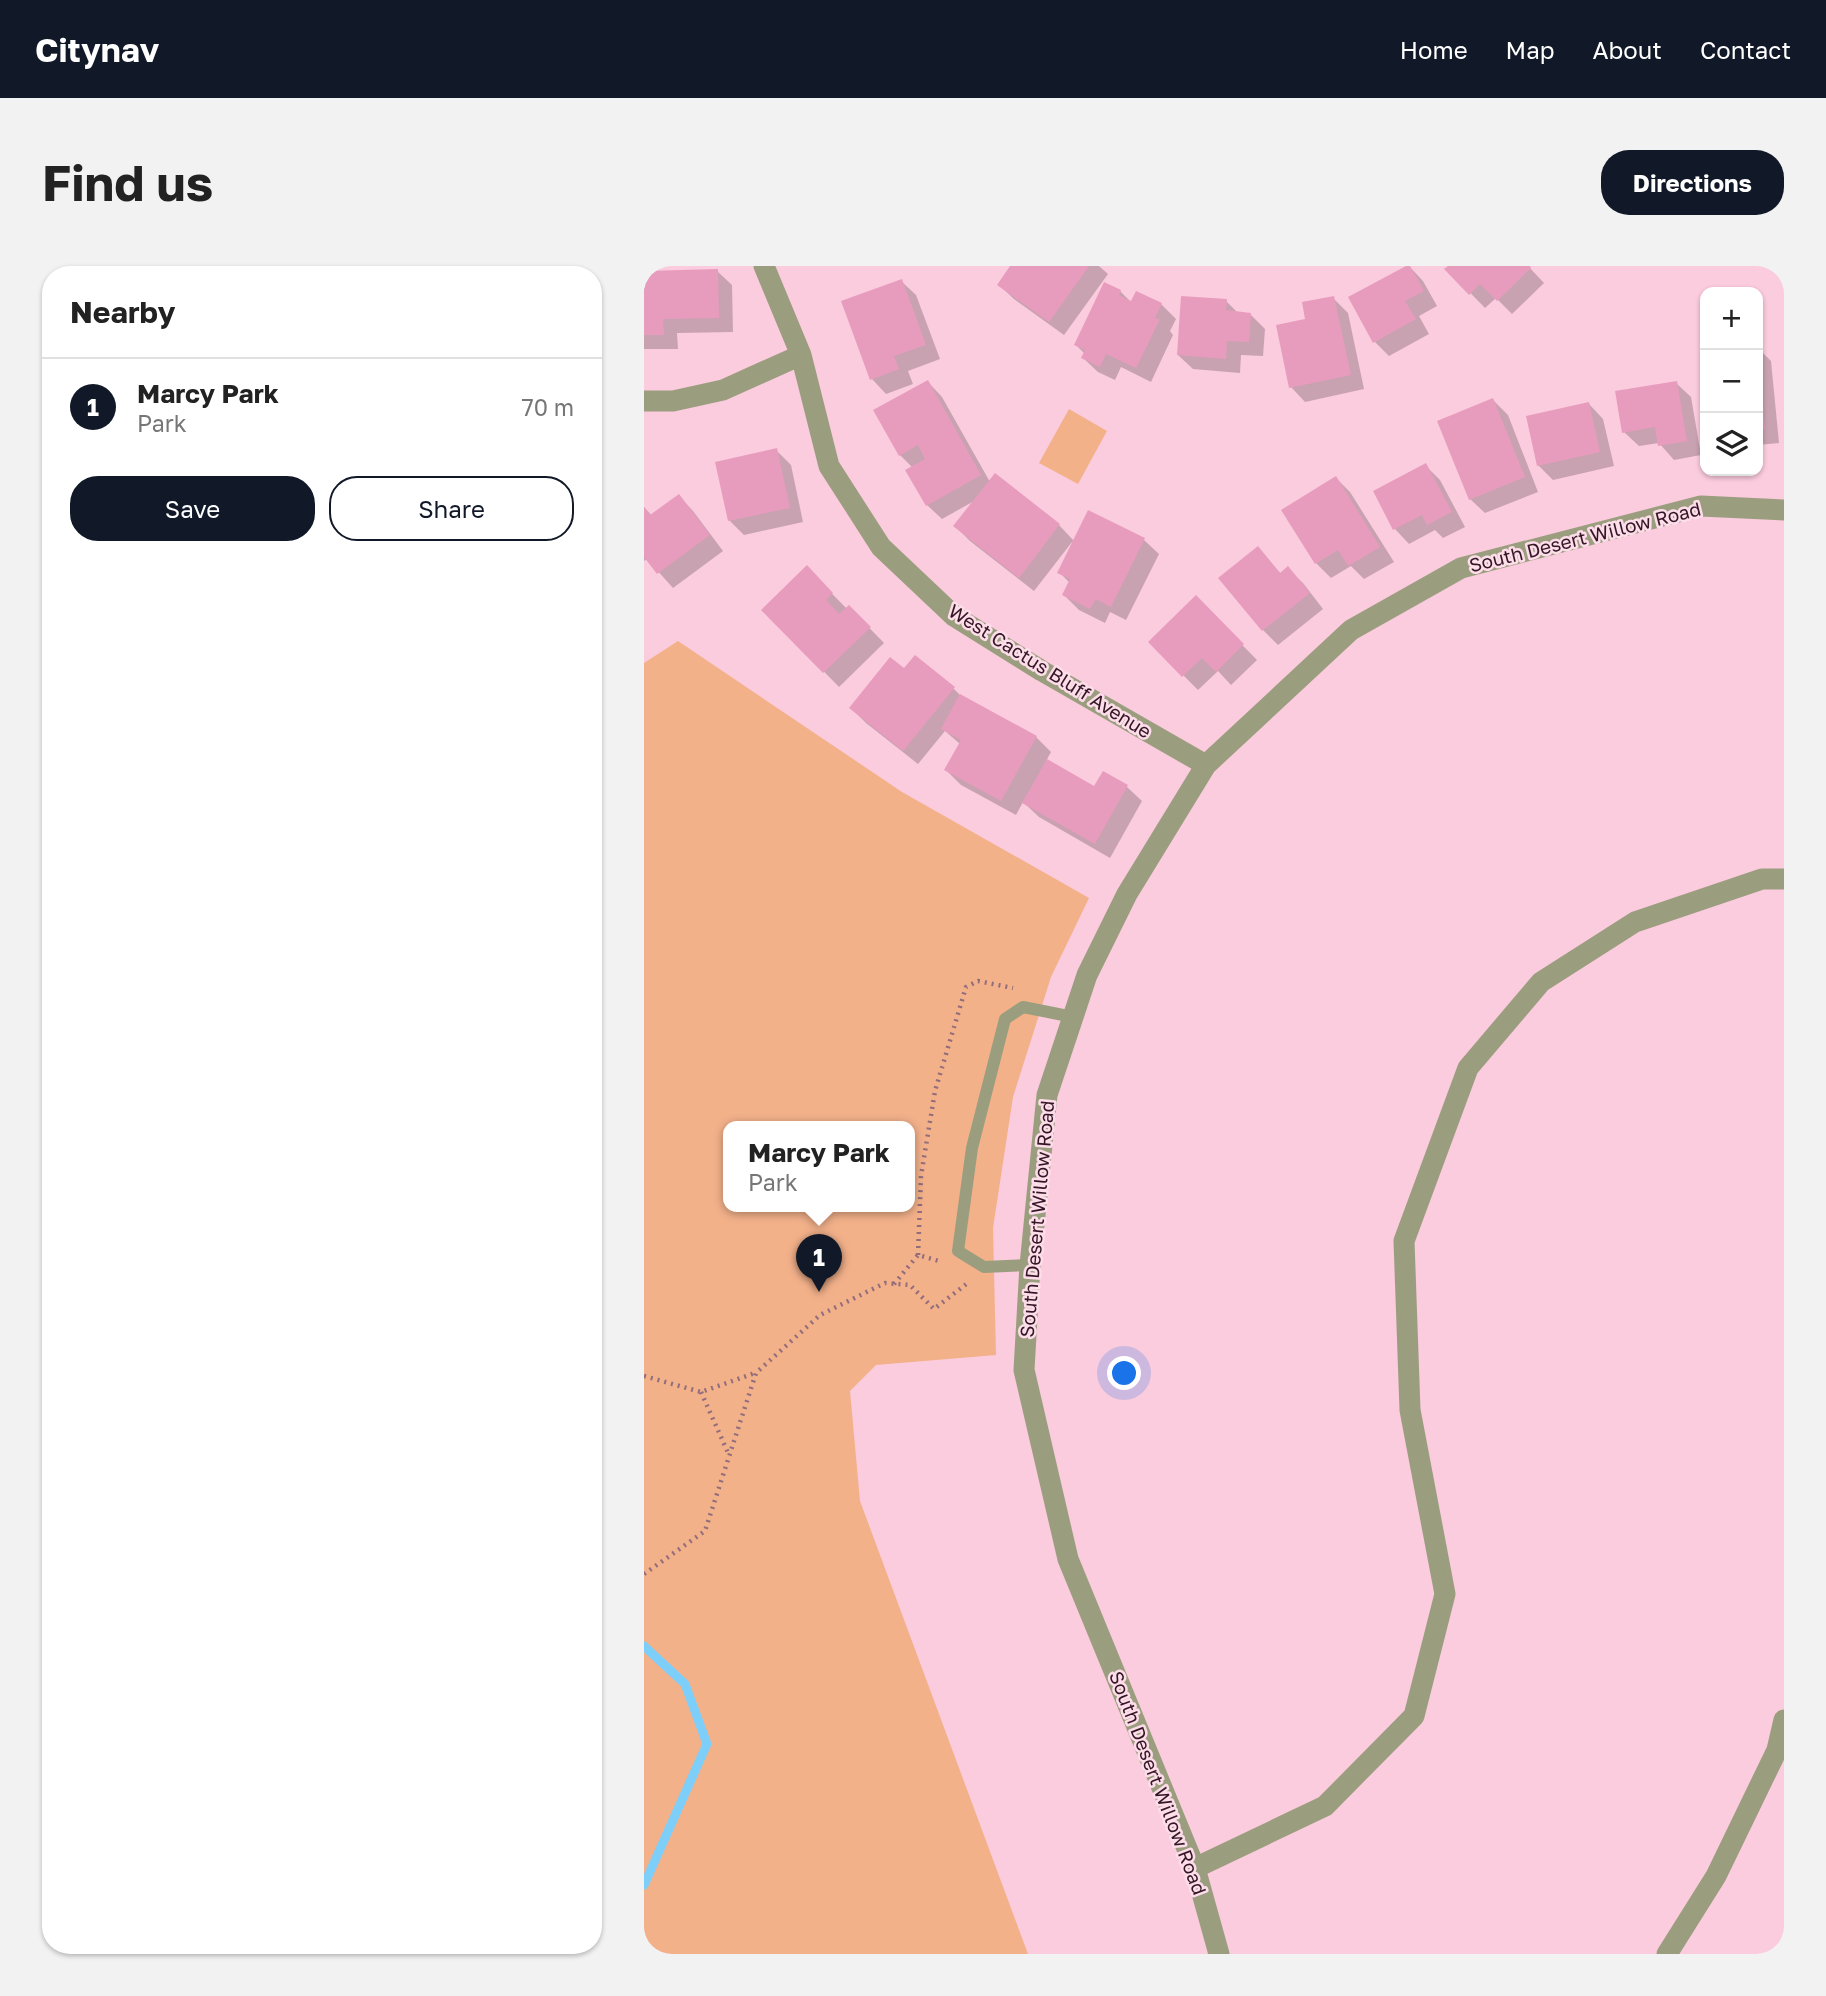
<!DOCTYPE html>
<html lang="en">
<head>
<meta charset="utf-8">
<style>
  body { margin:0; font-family:"Golos Text",sans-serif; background:#f2f2f2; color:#222 }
  .controls { position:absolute; right:21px; top:21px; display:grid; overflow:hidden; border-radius:14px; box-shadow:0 2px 5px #0004 }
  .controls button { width:63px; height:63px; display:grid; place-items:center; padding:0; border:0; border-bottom:2px solid #e0e0e0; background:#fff; color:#222; font:35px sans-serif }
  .you { position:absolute; left:481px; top:1108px; width:24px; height:24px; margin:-18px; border:5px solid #fff; border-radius:50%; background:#1a73e8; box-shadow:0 0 0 10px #1a73e833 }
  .badge { display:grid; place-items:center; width:46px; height:46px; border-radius:50%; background:#111827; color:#fff; font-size:23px; font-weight:700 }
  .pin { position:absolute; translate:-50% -58px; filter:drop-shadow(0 2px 4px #0008) }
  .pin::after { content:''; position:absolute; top:37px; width:24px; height:21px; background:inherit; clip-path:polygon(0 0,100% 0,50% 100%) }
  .popup { position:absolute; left:79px; top:855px; width:192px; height:91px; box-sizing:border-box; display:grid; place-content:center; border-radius:14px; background:#fff; filter:drop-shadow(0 2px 5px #0005); font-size:23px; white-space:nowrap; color:#767676 }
  .popup b { font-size:26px; color:#222 }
  .popup::after { content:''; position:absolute; left:50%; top:100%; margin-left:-14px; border:14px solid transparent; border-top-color:#fff }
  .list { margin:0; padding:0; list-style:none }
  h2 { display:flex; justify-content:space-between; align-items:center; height:91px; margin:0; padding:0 28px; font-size:30px }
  h2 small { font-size:23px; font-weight:400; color:#767676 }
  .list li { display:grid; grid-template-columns:46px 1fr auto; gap:21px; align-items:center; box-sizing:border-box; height:98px; padding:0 28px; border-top:2px solid #e0e0e0 }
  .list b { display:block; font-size:26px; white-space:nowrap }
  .list p { margin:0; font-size:23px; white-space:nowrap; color:#767676 }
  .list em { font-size:23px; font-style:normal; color:#767676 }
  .actions { display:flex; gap:14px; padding:21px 28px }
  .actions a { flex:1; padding:16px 0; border:2px solid #111827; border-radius:28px; text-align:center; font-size:24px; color:#111827 }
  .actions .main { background:#111827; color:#fff }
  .icon { flex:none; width:38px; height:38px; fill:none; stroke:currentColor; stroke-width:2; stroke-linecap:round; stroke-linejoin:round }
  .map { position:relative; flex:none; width:1140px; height:1688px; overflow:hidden; border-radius:28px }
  header { display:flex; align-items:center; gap:42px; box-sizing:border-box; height:98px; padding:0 35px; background:#111827; color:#fff }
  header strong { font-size:33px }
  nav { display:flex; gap:38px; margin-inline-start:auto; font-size:24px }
  .intro { display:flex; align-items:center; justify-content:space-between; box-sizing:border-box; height:168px; padding:0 42px }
  h1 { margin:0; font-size:49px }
  .button { padding:18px 32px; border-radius:28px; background:#111827; color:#fff; font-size:24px; font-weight:700 }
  main { display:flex; gap:42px; padding:0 42px }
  aside { flex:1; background:#fff; border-radius:28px; box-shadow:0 2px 5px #0004 }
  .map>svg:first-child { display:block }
</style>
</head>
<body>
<header>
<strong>Citynav</strong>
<nav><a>Home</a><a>Map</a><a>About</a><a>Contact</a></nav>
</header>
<div class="intro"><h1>Find us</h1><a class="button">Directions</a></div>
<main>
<aside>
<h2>Nearby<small></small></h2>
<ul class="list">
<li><span class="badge">1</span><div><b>Marcy Park</b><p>Park</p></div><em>70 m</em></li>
</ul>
<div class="actions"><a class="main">Save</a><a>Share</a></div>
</aside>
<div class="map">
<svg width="1140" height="1688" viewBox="0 0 1140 1688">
  <rect width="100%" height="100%" fill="#fbcbde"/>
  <!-- green -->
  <path fill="#f3b18a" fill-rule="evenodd" d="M425,143L463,165L434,218L395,197Z
    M34,375L258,526L445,632L407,711L369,831L349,962L352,1089L232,1099L206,1125L216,1235L384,1688H0V397ZM84,860H266V940H84Z"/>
  <!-- shadow -->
  <path fill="#0003" d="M368,0H455L464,8L420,69L370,33L355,19Z
    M765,0L779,15L793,40L775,50L785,68L745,90L731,76Z
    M806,0H884L900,17L868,48L852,32L841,42L803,3Z
    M73,5L88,19L89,66L33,67L34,83H0V7Z
    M257,15L272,29L296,93L264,105L269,118L242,128L228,113Z
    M476,25L488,37L517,38L532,53L526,65L529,69L507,116L477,101L471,114L454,106L439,92L441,88L432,79Z
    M689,32L704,47L720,123L661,136L647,121L663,54Z
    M582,35L594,47L606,48L621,63L619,90L597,89L596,107L549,103L534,89Z
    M1114,82L1127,95L1135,177L1114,179Z
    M284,116L298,131L346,216L351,210L415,259L430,275L500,274L515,288L482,354L466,346L461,357L435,344L420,329L426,317L415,306L430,277L428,276L390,325L326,275L311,260L332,234L298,253L283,239L269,202L256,189Z
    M1032,117L1047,131L1057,189L1030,194L1015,177L995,180L980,166Z
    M849,134L864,149L894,226L841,247L826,233Z
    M945,138L959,153L970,200L909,214L894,199Z
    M132,184L147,199L159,256L100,269L85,254Z
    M782,200L796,214L821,261L799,272L791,264L765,278L751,263Z
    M692,212L706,226L750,296L720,313L707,300L687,312L672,297L639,245Z
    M35,230L49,245L79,285L29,322L3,293L0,295V241L8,250Z
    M614,282L637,308L644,303L659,317L679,343L634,379L619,364L577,312Z
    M163,302L203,343L205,341L240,377L195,421L120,344Z
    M552,332L613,394L587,419L574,405L554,424L506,376Z
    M261,405L309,422L318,431L392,471L407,486L402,495L451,522L483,521L498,535L466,592L395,551L379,536L372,549L317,519L302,504L316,478L301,465L274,498L222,457L207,442Z"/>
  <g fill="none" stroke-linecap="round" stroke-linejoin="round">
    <!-- stream -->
    <path stroke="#7dcff9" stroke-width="9" d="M0,1380L41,1418L63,1478L0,1619"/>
  </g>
  <!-- building -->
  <path fill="#e89cbd" d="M366,0H445L405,56L353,19Z
    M762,0H766L780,25L761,35L772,53L729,77L704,31Z
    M804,0H886L887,2L853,35L836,18L825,29L800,3Z
    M74,3L75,52L19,53L20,69H0V5Z
    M258,13L282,79L250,90L255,103L226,114L197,35Z
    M460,16L477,24L475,29L487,35L492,25L518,37L511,52L516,53L492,102L462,88L456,101L437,92L441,84L430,79Z
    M537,30L583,33L582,44L607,47L605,76L583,75L582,93L533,89Z
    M690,30L707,109L645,122L632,59L661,53L658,36Z
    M1061,105V132H1059L1057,106Z
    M1114,107H1116L1121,163H1114Z
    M284,114L337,209L282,240L261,204L281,193L274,179L255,190L229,144Z
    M1033,115L1043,175L1014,180L1011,161L978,167L971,125Z
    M849,132L881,211L825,234L793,155Z
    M945,136L956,186L893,200L882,150Z
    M133,182L146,242L84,255L71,196Z
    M782,197L808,246L783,259L778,249L749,264L729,225Z
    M351,207L416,258L375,312L309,260Z
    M692,210L736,281L704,300L694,284L671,298L637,244Z
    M35,228L66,269L13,308L0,291V241L6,249Z
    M444,244L501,272L467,341L452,333L446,343L418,329L426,313L413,307Z
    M614,280L636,307L644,300L666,327L618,365L574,312Z
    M163,299L189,327L182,334L195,348L205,339L227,361L179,407L117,344Z
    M552,329L600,378L572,406L558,392L538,411L504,376Z
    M271,389L311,421L259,485L205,442L246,391L260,402Z
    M316,428L393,470L357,535L300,504L317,474L297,463Z
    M403,493L450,520L459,505L484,519L451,578L378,537Z"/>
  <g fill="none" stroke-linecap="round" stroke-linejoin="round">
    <!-- path -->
    <path stroke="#926d7c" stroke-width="4.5" stroke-dasharray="2 5" stroke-linecap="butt" d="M274,989L277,910L291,825L322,721L334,715L369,722
      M250,1018L274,989L295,995
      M0,1110L57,1126L111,1107
      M57,1126L85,1189
      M0,1308L61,1265L112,1107L176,1049L241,1017L266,1019L290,1043L325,1016"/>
    <!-- service -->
    <path stroke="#9b9e7e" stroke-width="12" d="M386,999L340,1001L314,985L328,882L361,753L379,741L429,751"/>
    <!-- minor -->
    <path stroke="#9b9e7e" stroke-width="21" d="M120,0L157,89L185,200L237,281L310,350L398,405L562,499
      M0,135H29L79,124L157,89
      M551,1602L681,1540L770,1450L801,1328L766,1144L760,975L824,802L897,716L991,656L1118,613H1140
      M575,1688L551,1602L424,1293L380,1104L386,999L403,829L443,709L483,628L562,499L707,364L817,302L1057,240L1140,244
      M1023,1688L1072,1610L1133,1484L1140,1454"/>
  </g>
  <g text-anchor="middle" stroke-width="5" stroke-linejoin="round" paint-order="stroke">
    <!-- street labels -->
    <g font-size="19" fill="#331724" stroke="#feddea">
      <text transform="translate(941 271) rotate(-14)" y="7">South Desert Willow Road</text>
      <text transform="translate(406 405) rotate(32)" y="7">West Cactus Bluff Avenue</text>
      <text transform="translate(393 953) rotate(-85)" y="7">South Desert Willow Road</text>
      <text transform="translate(514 1517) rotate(69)" y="7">South Desert Willow Road</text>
    </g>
  </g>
</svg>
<div class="controls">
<button>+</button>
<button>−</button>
<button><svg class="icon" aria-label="layers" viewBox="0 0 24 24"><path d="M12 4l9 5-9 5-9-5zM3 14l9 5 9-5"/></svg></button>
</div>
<div class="you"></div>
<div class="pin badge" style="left:175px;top:1026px">1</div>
<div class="popup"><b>Marcy Park</b>Park</div>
</div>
</main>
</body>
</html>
